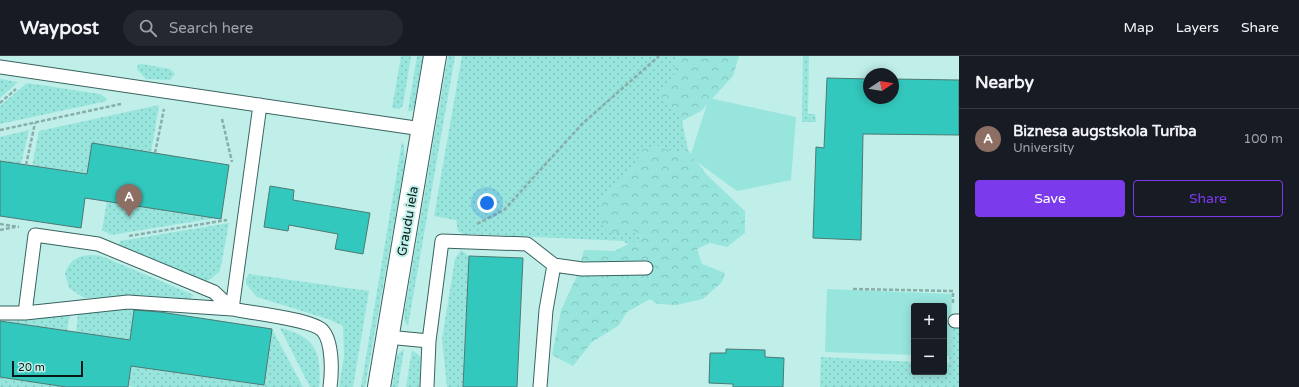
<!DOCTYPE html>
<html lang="en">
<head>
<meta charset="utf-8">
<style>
  body { margin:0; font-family:"Varela Round",sans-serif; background:#242831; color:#f1f3f6 }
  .controls { position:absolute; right:12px; bottom:12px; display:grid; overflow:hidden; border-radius:4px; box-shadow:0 2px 10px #0003 }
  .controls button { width:36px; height:36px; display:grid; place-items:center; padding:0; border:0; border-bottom:1px solid #363941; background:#171b24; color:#f1f3f6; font:20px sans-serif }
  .compass { position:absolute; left:863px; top:12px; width:36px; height:36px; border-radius:50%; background:#171b24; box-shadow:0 2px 10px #0003; rotate:78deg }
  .scale { position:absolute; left:12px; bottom:10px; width:71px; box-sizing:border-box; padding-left:4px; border:2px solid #081a18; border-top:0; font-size:11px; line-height:14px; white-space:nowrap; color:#081a18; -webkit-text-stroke:3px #c0efe9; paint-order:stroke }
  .you { position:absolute; left:487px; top:147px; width:14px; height:14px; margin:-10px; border:3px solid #fff; border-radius:50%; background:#1a73e8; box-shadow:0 0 0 6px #1a73e833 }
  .badge { display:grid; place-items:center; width:26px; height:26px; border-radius:50%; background:#7c3aed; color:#fff; font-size:13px; font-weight:700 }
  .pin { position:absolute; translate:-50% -33px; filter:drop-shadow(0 1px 2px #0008) }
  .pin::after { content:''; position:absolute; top:21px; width:14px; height:12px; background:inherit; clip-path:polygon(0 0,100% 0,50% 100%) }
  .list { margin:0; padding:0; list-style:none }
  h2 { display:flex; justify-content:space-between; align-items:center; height:52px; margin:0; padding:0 16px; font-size:17px }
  h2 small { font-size:13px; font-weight:400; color:#9ea1a6 }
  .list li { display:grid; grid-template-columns:26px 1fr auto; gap:12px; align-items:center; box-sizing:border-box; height:60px; padding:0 16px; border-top:1px solid #363941 }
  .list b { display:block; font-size:15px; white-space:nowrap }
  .list p { margin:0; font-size:13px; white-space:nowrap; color:#9ea1a6 }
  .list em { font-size:13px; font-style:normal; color:#9ea1a6 }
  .actions { display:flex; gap:8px; padding:12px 16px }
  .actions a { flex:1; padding:9px 0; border:1px solid #7c3aed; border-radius:4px; text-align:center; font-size:14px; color:#7c3aed }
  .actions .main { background:#7c3aed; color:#fff }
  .icon { flex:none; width:22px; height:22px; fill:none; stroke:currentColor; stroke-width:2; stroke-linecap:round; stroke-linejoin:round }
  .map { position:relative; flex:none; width:959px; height:331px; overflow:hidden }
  header { display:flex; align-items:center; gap:24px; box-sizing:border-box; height:56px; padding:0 20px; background:#171b24; border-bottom:1px solid #363941 }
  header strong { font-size:19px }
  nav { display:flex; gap:22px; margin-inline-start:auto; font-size:14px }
  .search { width:280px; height:36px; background:#242831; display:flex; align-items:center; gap:10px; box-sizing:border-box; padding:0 14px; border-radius:22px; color:#9ea1a6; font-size:15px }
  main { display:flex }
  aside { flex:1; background:#171b24 }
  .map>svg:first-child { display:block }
</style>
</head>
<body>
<header>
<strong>Waypost</strong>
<div class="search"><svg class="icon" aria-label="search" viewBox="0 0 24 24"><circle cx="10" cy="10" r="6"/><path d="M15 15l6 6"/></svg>Search here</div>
<nav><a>Map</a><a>Layers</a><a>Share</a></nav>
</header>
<main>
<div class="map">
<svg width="959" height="331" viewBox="0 0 959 331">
  <defs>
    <pattern id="grass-dots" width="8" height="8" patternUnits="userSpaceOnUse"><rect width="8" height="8" fill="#98e5dd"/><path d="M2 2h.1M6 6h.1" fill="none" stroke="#82c4bd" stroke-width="1.8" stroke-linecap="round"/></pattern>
    <pattern id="forest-crowns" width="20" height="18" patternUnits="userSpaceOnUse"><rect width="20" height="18" fill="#98e5dd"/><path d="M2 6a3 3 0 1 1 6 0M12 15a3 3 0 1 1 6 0" fill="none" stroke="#82c4bd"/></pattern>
  </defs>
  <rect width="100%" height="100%" fill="#c0efe9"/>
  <!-- grass -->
  <path fill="url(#grass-dots)" d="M401,0H411L403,49L400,53L392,52Z
    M417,0H423L415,50L412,55H408Z
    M448,0H455L408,270L405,266L404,259Z
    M462,0H679L675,7L674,19L661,39L682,65L688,94L678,98L659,90L643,93C633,117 621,127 601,143L612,177L632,174L642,182L630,189L623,185L471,178L470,182L458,175L456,164L434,160Z
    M803,0H809L808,58H815L816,66H802Z
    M142,8L170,13L175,18L170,24L146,23L137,13L138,9Z
    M0,23L18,26L0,42Z
    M27,27L100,38L105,41L107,45L0,68V50Z
    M159,49L151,97L92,87L87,118L32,110L39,75Z
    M29,74L21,108L0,105V81Z
    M402,86L404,89L405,107L365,331H361Z
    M107,145L216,162L111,179L102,174Z
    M229,167L220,215L211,223L206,225L119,189L120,185Z
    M461,194L469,200L463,331H447L442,283L455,203Z
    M93,199L101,200L194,239L190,243L135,240L84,242L69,232L65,218C69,203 80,199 93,199Z
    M249,218L369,235L353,331H339L344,300L343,270L328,263L257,241L246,228V223Z
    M134,252L130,284L76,276L78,258Z
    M70,258L67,275L6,266Z
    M951,270H959V331H820L821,301L914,306V316H944V307H949Z
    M280,272C315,280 322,296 319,331H310Z
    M272,273L303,331H132L129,329L131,310L264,329Z
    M404,293L398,331H392L397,299Z
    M412,294L421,301V317L423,331H406Z
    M0,321L66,331H0Z"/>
  <!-- forest -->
  <path fill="url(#forest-crowns)" d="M679,0H739L733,20L701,55L682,65L660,39L674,19L675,7Z
    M659,90L678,98L688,94L707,119L745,155V177L727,191L710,187L697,193L702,208L725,217L722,226L703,243L676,249L658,248L650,243L627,256L618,270L592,286L573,310L552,299L561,254L576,222L584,194L614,195L642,182L632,174C626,175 618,178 612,177C599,176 599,152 601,143C621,127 633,117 643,93Z"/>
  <!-- garden -->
  <path fill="#98e5dd" d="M709,42L796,61L791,124L737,135L690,101Z
    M827,233L952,238L950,300H944V250H914V299L825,296Z"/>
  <!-- building -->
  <path fill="#33c8bd" stroke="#4e7974" d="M827,22L869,23V42H893V23L959,24V79L863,78L861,184L813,182L816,91L824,92Z
    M92,87L229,109L221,163L85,142L81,172L0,160V105L87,118Z
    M270,130L294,134L293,144L370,157L363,198L335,193L338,178L289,169L288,175L264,171Z
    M469,200L523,202L517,331H463Z
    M134,254L160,256L272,273L264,329L131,310L128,331H66L0,321V265L130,284Z
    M726,293L765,294V301L784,302L783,331H733V328L709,327L710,297H726Z"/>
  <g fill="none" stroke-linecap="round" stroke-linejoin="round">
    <defs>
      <path id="lane" d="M0,11L422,73
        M260,49L232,253C251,257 310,263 322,274C333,285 332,317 330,331
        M0,257H25L128,246L232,253
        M25,257L35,179L98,188L214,236L232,253
        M955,265H959
        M387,281L429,285
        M427,331L429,285L442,185L527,188L554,209L582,213L646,212
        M540,331L546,254L554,209"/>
      <path id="secondary" d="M379,331L435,0"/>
    </defs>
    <!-- lane casing -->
    <use href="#lane" stroke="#39635f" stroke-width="15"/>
    <!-- secondary casing -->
    <use href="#secondary" stroke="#39635f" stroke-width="24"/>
    <!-- path -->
    <path stroke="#88aea9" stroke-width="2.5" stroke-dasharray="4 2" stroke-linecap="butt" d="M0,47L16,33
      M222,63L232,106
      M0,74L121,48
      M155,97L164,53
      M26,109L35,67
      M0,168L19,171
      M477,168L504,154L582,68L659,0
      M0,174L15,171
      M129,180L227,164
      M853,233L953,235V247"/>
    <!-- lane -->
    <use href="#lane" stroke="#fff" stroke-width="13"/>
    <!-- secondary -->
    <use href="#secondary" stroke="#fff" stroke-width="22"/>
  </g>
  <g text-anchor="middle" stroke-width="4" stroke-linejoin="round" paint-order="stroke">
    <!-- street labels -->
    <g font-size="13" fill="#081a18" stroke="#c0efe9">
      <text transform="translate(407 165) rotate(-80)" y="5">Graudu iela</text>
    </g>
  </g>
</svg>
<div class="controls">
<button>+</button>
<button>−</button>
</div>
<svg class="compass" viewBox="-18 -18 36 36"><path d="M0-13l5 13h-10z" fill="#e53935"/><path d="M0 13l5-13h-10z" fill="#9ea1a6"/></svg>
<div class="scale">20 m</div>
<div class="you"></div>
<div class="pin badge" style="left:129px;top:161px;background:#8d6e63">A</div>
</div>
<aside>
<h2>Nearby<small></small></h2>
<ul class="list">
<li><span class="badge" style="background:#8d6e63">A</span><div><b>Biznesa augstskola Turība</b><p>University</p></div><em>100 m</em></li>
</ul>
<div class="actions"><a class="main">Save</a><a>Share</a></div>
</aside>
</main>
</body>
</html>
